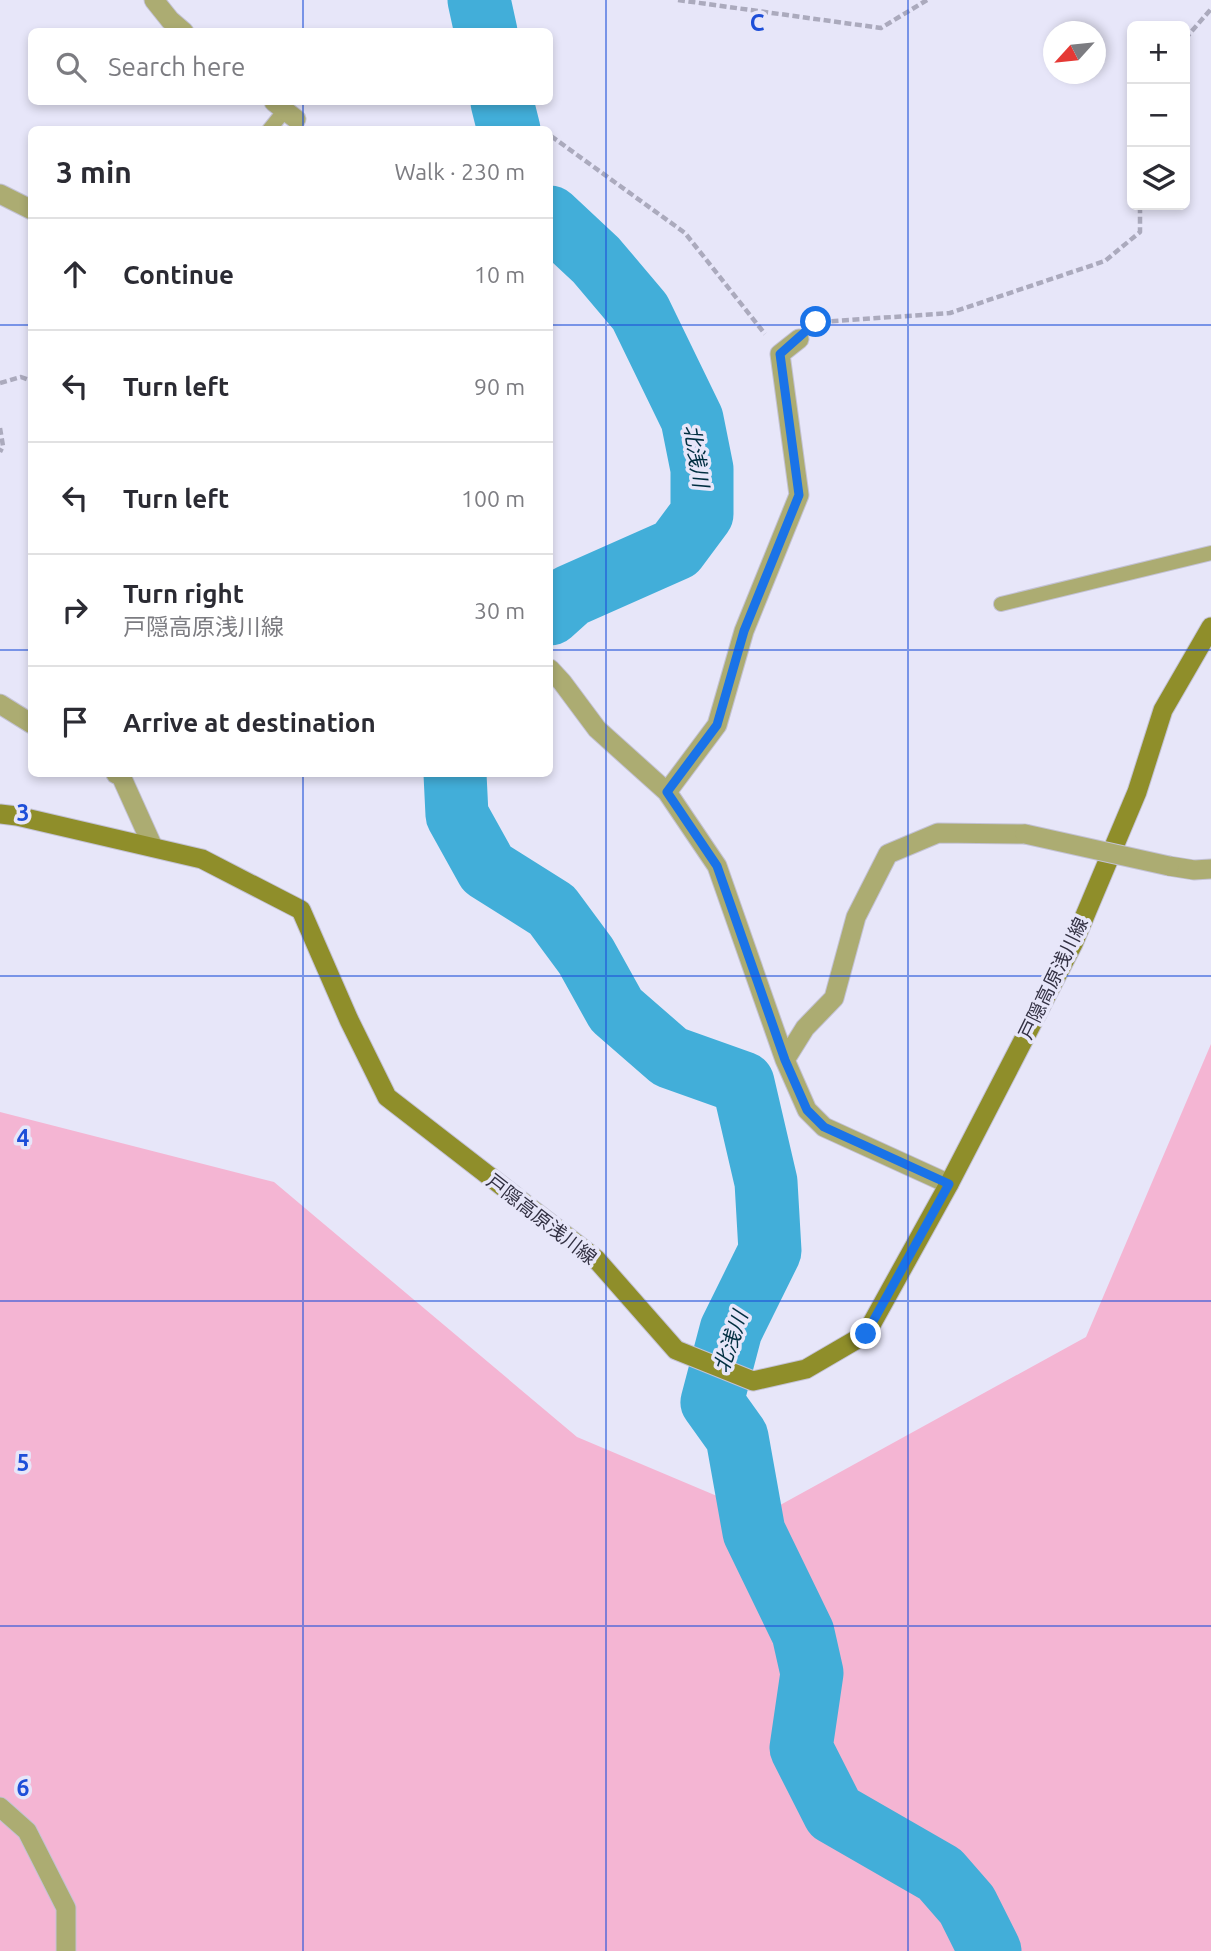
<!DOCTYPE html>
<html lang="en">
<head>
<meta charset="utf-8">
<style>
  body { margin:0; font-family:Ubuntu,"Noto Sans JP",sans-serif; background:#f7f7f7; color:#2b2b33 }
  .controls { position:absolute; right:21px; top:21px; display:grid; overflow:hidden; border-radius:10px; box-shadow:0 4px 10px #0003 }
  .controls button { width:63px; height:63px; display:grid; place-items:center; padding:0; border:0; border-bottom:2px solid #e1e1e2; background:#fff; color:#2b2b33; font:35px sans-serif }
  .compass { position:absolute; left:1043px; top:21px; width:63px; height:63px; border-radius:50%; background:#fff; box-shadow:0 4px 10px #0003; rotate:243deg }
  .stop { position:absolute; width:21px; height:21px; margin:-16px; border:5px solid #1a73e8; border-radius:50%; background:#fff }
  .stop.end { background:#1a73e8; border-color:#fff; box-shadow:0 2px 7px #0008 }
  .list { margin:0; padding:0; list-style:none }
  h2 { display:flex; justify-content:space-between; align-items:center; height:91px; margin:0; padding:0 28px; font-size:30px }
  h2 small { font-size:23px; font-weight:400; color:#7c7c81 }
  .list li { display:grid; grid-template-columns:46px 1fr auto; gap:21px; align-items:center; box-sizing:border-box; height:112px; padding:0 28px; border-top:2px solid #e1e1e2 }
  .list b { display:block; font-size:26px; white-space:nowrap }
  .list p { margin:0; font-size:23px; white-space:nowrap; color:#7c7c81 }
  .list em { font-size:23px; font-style:normal; color:#7c7c81 }
  .icon { flex:none; width:38px; height:38px; fill:none; stroke:currentColor; stroke-width:2; stroke-linecap:round; stroke-linejoin:round }
  .map { position:relative; flex:none; width:1211px; height:1951px; overflow:hidden }
  .search { position:absolute; background:#fff; box-shadow:0 4px 10px #0003; left:28px; top:28px; width:525px; height:77px; display:flex; align-items:center; gap:18px; box-sizing:border-box; padding:0 24px; border-radius:10px; color:#7c7c81; font-size:26px }
  .panel { position:absolute; background:#fff; box-shadow:0 4px 10px #0003; left:28px; top:126px; width:525px; height:651px; border-radius:10px }
  .map>svg:first-child { display:block }
</style>
</head>
<body>
<div class="map">
<svg width="1211" height="1951" viewBox="0 0 1211 1951">
  <rect width="100%" height="100%" fill="#e7e6f9"/>
  <!-- green -->
  <path fill="#f4b5d3" d="M1211,1044V1951H0V1112L274,1182L577,1437L762,1515L1086,1337Z"/>
  <g fill="none" stroke-linecap="round" stroke-linejoin="round">
    <!-- river -->
    <path stroke="#42aed9" stroke-width="63" d="M479,0L486,32
      M502,102L509,130
      M550,217L596,260L640,312L692,419L702,469V514L676,549L570,596L550,614
      M455,774L457,815L487,869L552,910L586,956L616,1010L670,1057L743,1083L766,1182L770,1251L731,1330L712,1402L737,1437L754,1532L803,1633L812,1673L801,1748L834,1813L940,1874L967,1905L990,1951"/>
    <defs>
      <path id="service" d="M269,130L285,110
        M1001,604L1211,553"/>
      <path id="minor" d="M154,0L170,20L184,32
        M274,102L296,119
        M0,194L32,210
        M550,669L562,682L597,729L667,792L717,866L785,1060L807,1110L824,1127L949,1184
        M0,704L32,724
        M116,774L121,776L153,847
        M667,792L717,725L744,631L799,495L780,354L799,339
        M1169,866L1194,870L1211,869
        M785,1060L805,1028L834,998L856,917L888,854L938,833L1025,834
        M0,1807L27,1831L66,1908V1951"/>
      <path id="secondary" d="M0,814L17,816L202,859L301,910L349,1020L387,1097L596,1259L676,1350L753,1381L806,1369L866,1334L949,1184L1073,944L1137,792L1163,710L1211,627"/>
    </defs>
    <!-- service casing -->
    <use href="#service" stroke="#c3c2d5" stroke-width="16"/>
    <!-- minor casing -->
    <use href="#minor" stroke="#c3c2d5" stroke-width="21"/>
    <!-- secondary casing -->
    <use href="#secondary" stroke="#c3c2d5" stroke-width="21"/>
    <!-- path -->
    <path stroke="#abaabd" stroke-width="4.5" stroke-dasharray="7 3.5" stroke-linecap="butt" d="M678,0L881,28L927,0
      M1185,39L1211,9
      M551,136L685,233L765,334
      M821,322L950,313L1105,261L1140,232V205
      M0,383L21,377L32,381
      M0,428L3,446L0,452"/>
    <!-- service -->
    <use href="#service" stroke="#acac72" stroke-width="14"/>
    <!-- minor -->
    <use href="#minor" stroke="#acac72" stroke-width="19"/>
    <!-- secondary -->
    <use href="#secondary" stroke="#8f8e2a" stroke-width="19"/>
    <defs>
      <path id="minor-bridge" d="M1025,834L1169,866"/>
    </defs>
    <!-- minor-bridge casing -->
    <use href="#minor-bridge" stroke="#c3c2d5" stroke-width="21" stroke-linecap="butt"/>
    <!-- minor-bridge -->
    <use href="#minor-bridge" stroke="#acac72" stroke-width="19"/>
  </g>
  <g fill="none" stroke-linecap="round" stroke-linejoin="round">
    <!-- route -->
    <path stroke="#1a73e8" stroke-width="9" d="M816,322L780,354L799,495L744,631L717,725L667,792L717,866L785,1060L807,1110L824,1127L949,1184L866,1334"/>
  </g>
  <!-- grid -->
  <path fill="none" stroke="#1d4ed8" stroke-width="2" stroke-opacity="0.55" d="M303,0V32M606,0V1951M908,0V1951M303,102V130M0,325H32M550,325H1211M0,650H32M550,650H1211M303,774V1951M0,976H1211M0,1301H1211M0,1626H1211"/>
  <g text-anchor="middle" stroke-width="7" stroke-linejoin="round" paint-order="stroke">
    <!-- street labels -->
    <g font-size="19" fill="#333143" stroke="#e7e6f9">
      <text transform="translate(1053 978) rotate(-64)" y="7">戸隠高原浅川線</text>
      <text transform="translate(542 1219) rotate(38)" y="7">戸隠高原浅川線</text>
    </g>
    <!-- water labels -->
    <g font-size="21" font-style="italic" fill="#002e40" stroke="#e7e6f9">
      <text transform="translate(696 456) rotate(81)" y="7">北浅川</text>
      <text transform="translate(731 1342) rotate(-71)" y="7">北浅川</text>
    </g>
  </g>
  <g font-size="23" text-anchor="middle" font-weight="bold" fill="#1d4ed8" stroke="#e7e6f9" stroke-width="7" stroke-linejoin="round" paint-order="stroke">
    <text x="757" y="31">C</text>
    <text x="23" y="821">3</text>
    <text x="23" y="1146">4</text>
    <text x="23" y="1471">5</text>
    <text x="23" y="1796">6</text>
  </g>
</svg>
<div class="controls">
<button>+</button>
<button>−</button>
<button><svg class="icon" aria-label="layers" viewBox="0 0 24 24"><path d="M12 4l9 5-9 5-9-5zM3 14l9 5 9-5"/></svg></button>
</div>
<svg class="compass" viewBox="-18 -18 36 36"><path d="M0-13l5 13h-10z" fill="#e53935"/><path d="M0 13l5-13h-10z" fill="#7c7c81"/></svg>
<div class="stop" style="left:816px;top:322px"></div>
<div class="stop end" style="left:866px;top:1334px"></div>
<div class="search"><svg class="icon" aria-label="search" viewBox="0 0 24 24"><circle cx="10" cy="10" r="6"/><path d="M15 15l6 6"/></svg>Search here</div>
<section class="panel">
<h2>3 min<small>Walk · 230 m</small></h2>
<ul class="list">
<li><svg class="icon" aria-label="ahead" viewBox="0 0 24 24"><path d="M12 20V5M6 11l6-6 6 6"/></svg><div><b>Continue</b></div><em>10 m</em></li>
<li><svg class="icon" aria-label="left" viewBox="0 0 24 24"><path d="M17 20v-9H6M10 6l-5 5 5 5"/></svg><div><b>Turn left</b></div><em>90 m</em></li>
<li><svg class="icon" aria-label="left" viewBox="0 0 24 24"><path d="M17 20v-9H6M10 6l-5 5 5 5"/></svg><div><b>Turn left</b></div><em>100 m</em></li>
<li><svg class="icon" aria-label="right" viewBox="0 0 24 24"><path d="M7 20v-9h11M14 6l5 5-5 5"/></svg><div><b>Turn right</b><p>戸隠高原浅川線</p></div><em>30 m</em></li>
<li><svg class="icon" aria-label="arrive" viewBox="0 0 24 24"><path d="M6 21V4h12l-3 4 3 4H6"/></svg><div><b>Arrive at destination</b></div></li>
</ul>
</section>
</div>
</body>
</html>
